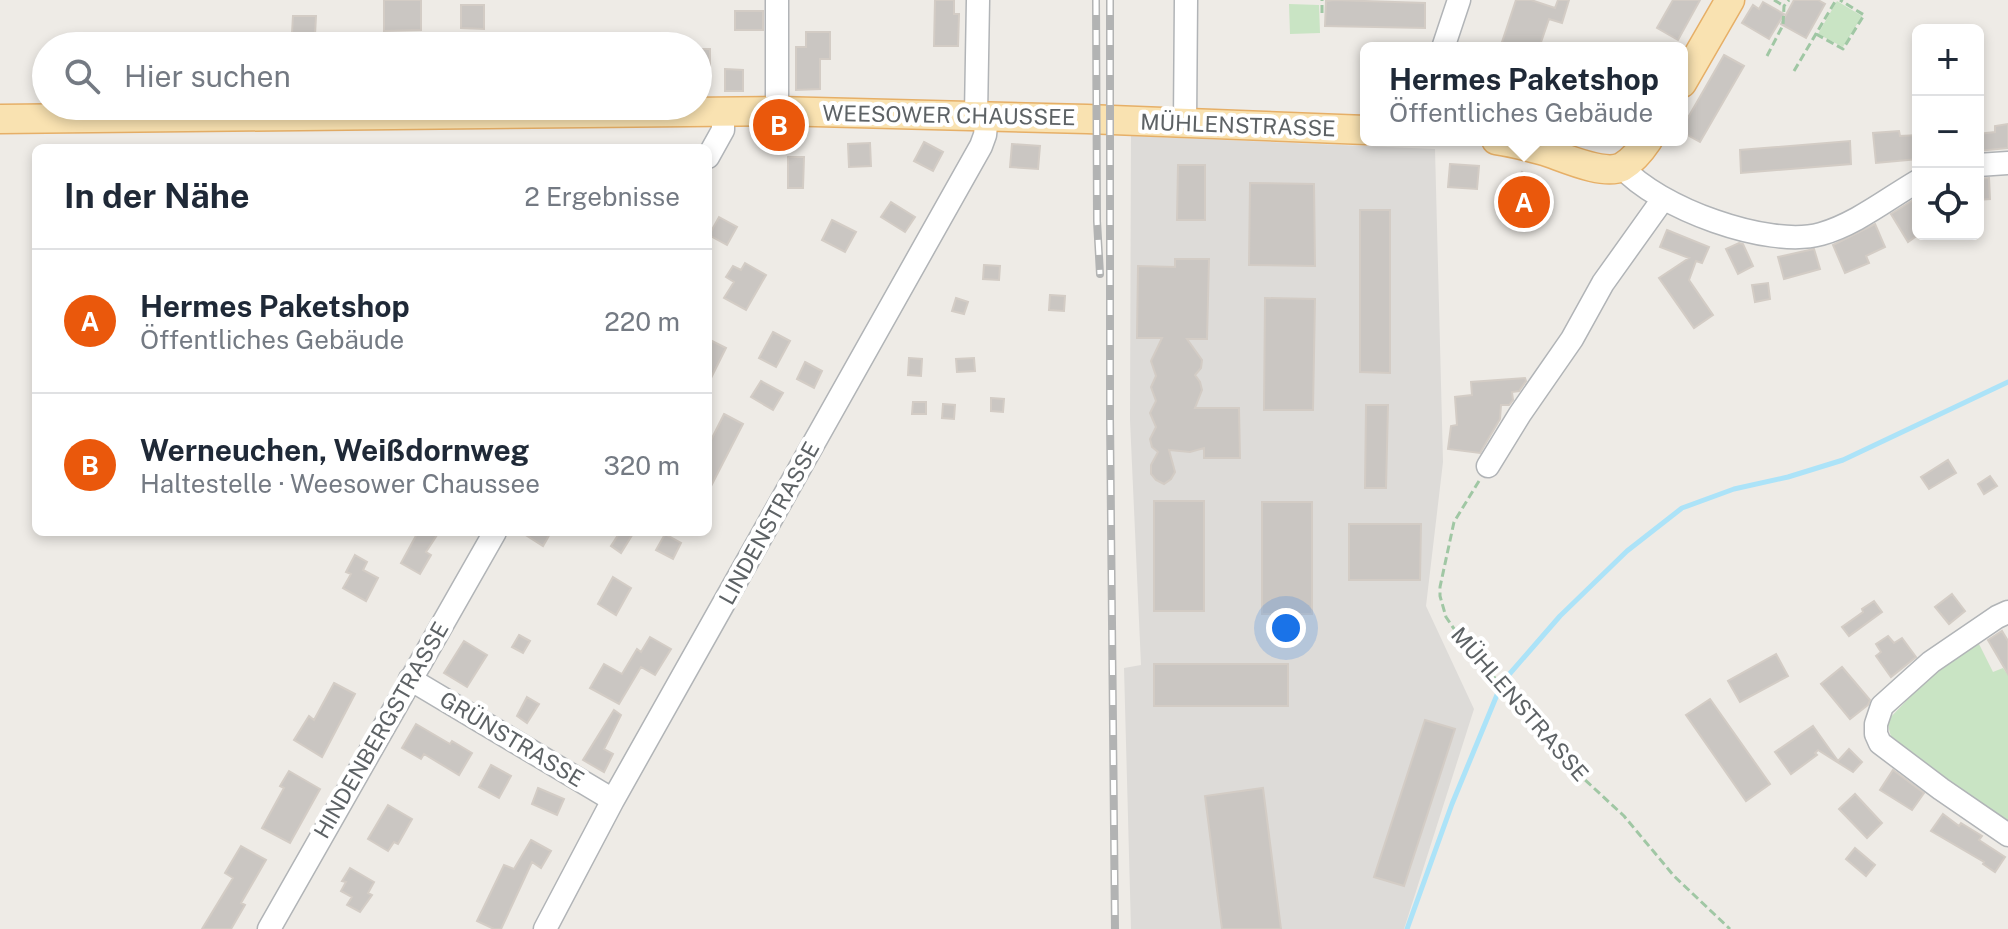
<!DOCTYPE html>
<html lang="de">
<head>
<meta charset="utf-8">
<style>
  body { margin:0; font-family:"Public Sans",sans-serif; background:#f6f6f7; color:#1f2937 }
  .controls { position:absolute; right:24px; top:24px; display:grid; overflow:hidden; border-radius:12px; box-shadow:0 4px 12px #0003 }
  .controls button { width:72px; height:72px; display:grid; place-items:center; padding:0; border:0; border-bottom:2px solid #e0e1e3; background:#fff; color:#1f2937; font:40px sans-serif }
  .you { position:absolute; left:1286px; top:628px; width:28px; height:28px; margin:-20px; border:6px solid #fff; border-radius:50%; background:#1a73e8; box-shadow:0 0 0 12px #1a73e833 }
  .badge { display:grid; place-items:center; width:52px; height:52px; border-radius:50%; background:#ea580c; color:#fff; font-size:26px; font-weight:700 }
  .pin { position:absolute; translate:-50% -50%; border:4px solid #fff; box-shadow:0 2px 8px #0006 }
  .popup { position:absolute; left:1360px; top:42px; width:328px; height:104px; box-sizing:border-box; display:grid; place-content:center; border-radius:12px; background:#fff; filter:drop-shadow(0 2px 6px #0005); font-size:26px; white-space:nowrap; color:#747a83 }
  .popup b { font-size:30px; color:#1f2937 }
  .popup::after { content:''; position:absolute; left:50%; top:100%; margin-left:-16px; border:16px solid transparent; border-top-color:#fff }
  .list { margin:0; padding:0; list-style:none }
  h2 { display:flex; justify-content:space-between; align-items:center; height:104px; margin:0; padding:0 32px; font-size:34px }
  h2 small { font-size:26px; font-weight:400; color:#747a83 }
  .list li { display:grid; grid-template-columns:52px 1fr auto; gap:24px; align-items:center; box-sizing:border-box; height:144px; padding:0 32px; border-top:2px solid #e0e1e3 }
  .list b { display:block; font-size:30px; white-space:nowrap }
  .list p { margin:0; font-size:26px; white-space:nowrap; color:#747a83 }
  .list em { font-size:26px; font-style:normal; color:#747a83 }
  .icon { flex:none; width:44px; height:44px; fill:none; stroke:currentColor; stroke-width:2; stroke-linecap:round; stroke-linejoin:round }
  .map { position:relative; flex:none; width:2008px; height:929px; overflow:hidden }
  .search { position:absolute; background:#fff; box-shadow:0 4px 12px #0003; left:32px; top:32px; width:680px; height:88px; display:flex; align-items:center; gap:20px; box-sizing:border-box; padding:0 28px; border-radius:44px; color:#747a83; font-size:30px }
  .panel { position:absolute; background:#fff; box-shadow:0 4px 12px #0003; left:32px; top:144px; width:680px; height:392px; border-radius:12px }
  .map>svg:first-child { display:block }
</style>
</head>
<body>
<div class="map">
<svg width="2008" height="929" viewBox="0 0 2008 929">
  <rect width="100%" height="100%" fill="#eeebe6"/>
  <!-- industrial -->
  <path fill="#dddbd8" d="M1131,136L1435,149L1443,462L1426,606L1474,709L1404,929H1131L1124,668L1141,665L1130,420Z"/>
  <!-- green -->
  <path fill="#c9e4c4" d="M1837,1L1862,16L1843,47L1818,34Z
    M1289,4L1319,5L1320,33L1290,34Z
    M1979,644L1993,672L2003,668L2008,675V829L1922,767L1891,737L1887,721L1930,676L1957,656Z"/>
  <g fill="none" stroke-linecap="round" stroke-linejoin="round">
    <!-- stream -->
    <path stroke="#ace3f8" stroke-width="5" d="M1506,678L1560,616L1627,551L1682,508L1734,489L1788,477L1843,460L2008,382
      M1407,929L1452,804L1499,690"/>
  </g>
  <!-- building -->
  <path fill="#cac6c2" stroke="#d3ccc5" stroke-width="2" d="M384,0H421V30L384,31Z
    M935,0H954V14H959L958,46H934Z
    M1334,0L1425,3V28L1325,26L1326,1Z
    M1516,0H1531L1555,8L1558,0H1569L1562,23L1549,19L1539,48H1510L1501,45Z
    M1673,0H1700L1678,40L1657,28Z
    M1794,0H1818L1825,4L1806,38L1781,24Z
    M1763,2L1784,14L1769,39L1742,23L1753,5L1759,9Z
    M461,5H484V29L461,28Z
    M735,11H763V30H735Z
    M293,16H316L315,35H297V33H292Z
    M806,32H830V59H820V89L796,90V47H806Z
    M698,49H710V80H698Z
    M1724,55L1744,66L1700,142L1682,132V128Z
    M725,69L743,70V91H725Z
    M2008,124V148L1978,151V134L1995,132V126Z
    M1899,131L1900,136L1918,135V159L1876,163L1873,133Z
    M1850,141L1851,164L1741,173L1740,150Z
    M924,142L943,152L933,171L914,161Z
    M870,143L871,166L849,167L848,144Z
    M1012,144L1040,146L1038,169L1010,167Z
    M788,157H804L803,188H788Z
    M1450,164L1479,166L1477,189L1448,187Z
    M1178,165H1205V220H1177Z
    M1522,172L1541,186L1517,218L1498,203Z
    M1989,178L1990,199L1978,200V179Z
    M1250,183L1314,184L1315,266L1249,265Z
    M1918,197V235L1908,242L1891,214Z
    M891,202L915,217L905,232L881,217Z
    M1360,210H1390V373L1360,372Z
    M719,217L737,227L727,245L709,235Z
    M832,220L856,232L845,252L822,240Z
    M1875,224L1885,247L1866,256L1869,263L1845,273L1833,245Z
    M1667,230L1709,247L1702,263L1696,261L1689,280L1713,315L1694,328L1659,278L1689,258L1660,247Z
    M1739,243L1743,244L1753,266L1738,274L1726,249Z
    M1814,249L1820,269L1784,279L1778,257Z
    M1175,259H1209L1207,339H1187L1202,360L1201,368L1195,375L1200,382L1202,390L1195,408H1239L1240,458H1204V448L1190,452L1169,450L1175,472L1171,479L1164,484L1156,480L1151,474V465L1158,452L1152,447L1150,439L1156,427L1150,413L1156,401L1151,387L1156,376L1151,361L1162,338H1137L1138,266L1175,267Z
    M745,263L766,275L746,310L724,298L734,282L726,277L733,266L741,270Z
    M984,265L1000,266L999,280L983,279Z
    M1768,283L1770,299L1755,302L1752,285Z
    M1050,295L1065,296L1064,311L1049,310Z
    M956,298L968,302L964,314L952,311Z
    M1265,298L1315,299L1313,410H1264Z
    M773,332L790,341L776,367L759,358Z
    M708,339L726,348L708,384Z
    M909,358L922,359L921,376L908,375Z
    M974,358L975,371L957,372L956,359Z
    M805,362L822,371L814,388L797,379Z
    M1525,378L1526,381L1519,391L1512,392L1513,400L1509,405H1501L1500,419L1480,453L1448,449L1451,426L1457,425L1455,397L1472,395L1471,382Z
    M761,381L783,393L773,410L751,397Z
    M991,398L1004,399L1003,412L991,411Z
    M913,402H926V414H912Z
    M943,404L955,405L954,419L942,418Z
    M1366,405H1388L1386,488H1365Z
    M724,414L743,424L708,492V446Z
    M1948,460L1956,473L1929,489L1921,477Z
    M1990,476L1997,486L1984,494L1978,484Z
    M1154,501H1204V611H1154Z
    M1262,502H1312V614H1262Z
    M1349,524H1421L1420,580H1349Z
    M418,532H439L426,552L431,555L420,574L401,563Z
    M521,532H551L543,546Z
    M620,532H634L621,553L611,546Z
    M665,534L681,543L673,559L656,550Z
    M355,555L367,562L363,570L378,578L366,601L343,588L351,574L346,572Z
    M613,577L631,588L616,615L598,604Z
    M1952,594L1965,611L1949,624L1935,607Z
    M1874,601L1882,612L1849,636L1842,627L1863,612L1862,609Z
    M2002,631L2008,641V674L1988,640Z
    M519,635L530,641L523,653L512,647Z
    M1888,636L1894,643L1902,638L1916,657L1891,677L1876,656L1881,652L1876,644Z
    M650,637L671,649L655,675L641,667L619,704L590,688L604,664L622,674L637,649L641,652Z
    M464,641L487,655L467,687L444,673Z
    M1776,654L1788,676L1740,702L1728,681Z
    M1154,664H1288V706H1154Z
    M1842,667L1870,700L1868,705L1850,719L1821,684Z
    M334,683L355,694L322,757L294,740L309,716L314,720Z
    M527,697L539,704L527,723L517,716Z
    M1710,699L1770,784L1746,801L1686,715Z
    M614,710L621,715L604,749L613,754L604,772L583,760Z
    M1425,720L1455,729L1404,886L1374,877Z
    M416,724L450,744L452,741L472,753L459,775L424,754L421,759L402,748Z
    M1813,726L1838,761L1849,749L1862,762L1853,772L1818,750L1815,753L1817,755L1791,774L1775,752Z
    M491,765L511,776L499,798L479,787Z
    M1893,770L1924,793L1912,810L1880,790Z
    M289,771L320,789L290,843L262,828L284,788L280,786Z
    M538,788L564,799L557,815L532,804Z
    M1263,788L1281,929H1222L1205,796Z
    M1855,794L1882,823L1867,838L1839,809Z
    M388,805L412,819L398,844L394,842L388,851L368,839Z
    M1943,814L1959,826L1961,823L1982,836L1979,840L2005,857L1995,872L1983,864L1984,862L1931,831Z
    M531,840L551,851L541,868L532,862L501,929H494L477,921L504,865L514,869Z
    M241,846L266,860L241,903L245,905L231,929H202L233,878L225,873Z
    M1855,848L1875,865L1866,876L1846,859Z
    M350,868L374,882L368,893L372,895L360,912L347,905L352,897L341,891L346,882L342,881Z"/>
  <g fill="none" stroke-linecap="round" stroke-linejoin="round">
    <defs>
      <path id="minor" d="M1443,48L1459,0
        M777,111V0
        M976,115L978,0
        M1185,123L1186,0
        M708,157L723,130V111
        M1978,165L2008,163
        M1622,167C1657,207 1768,249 1821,234C1856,224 1887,199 1918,181
        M1488,466L1520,414L1572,339L1603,283L1663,199
        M2008,612L1997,617L1931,662L1882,706L1876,724V734L1880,743L1941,789L2008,835
        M410,679L613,800
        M269,929L495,532
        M545,929L613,800L981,146L985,135L987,116"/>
      <path id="major" d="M1682,83L1730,0
        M0,119L777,111L1087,119L1366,130
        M1496,140C1512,142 1529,147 1544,151C1563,157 1603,176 1622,167C1632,161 1642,149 1648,140"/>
    </defs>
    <!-- minor casing -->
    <use href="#minor" stroke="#b1b4b7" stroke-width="25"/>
    <!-- major casing -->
    <use href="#major" stroke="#e6af67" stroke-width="31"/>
    <!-- path -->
    <path stroke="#a0c7a4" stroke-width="3" stroke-dasharray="8 4" stroke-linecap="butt" d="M1774,0L1784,6
      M1322,13V0
      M1816,34L1843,49L1864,15L1840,0
      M1767,56L1783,25L1784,6L1789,0
      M1794,71L1836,0
      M1479,481L1454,522L1440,587V596L1446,617L1461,639L1553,745L1583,778L1624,816L1674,876L1730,929"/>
    <!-- minor -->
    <use href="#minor" stroke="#fff" stroke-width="22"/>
    <!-- major -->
    <use href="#major" stroke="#f9e2b1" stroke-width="28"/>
    <defs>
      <path id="rail" d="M1096,0L1097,221L1100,274
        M1110,0V419L1115,929"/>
    </defs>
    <!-- rail casing -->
    <use href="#rail" stroke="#b2b3b3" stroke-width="8"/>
    <!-- rail -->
    <use href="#rail" stroke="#fff" stroke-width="5" stroke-dasharray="15" stroke-linecap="butt"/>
  </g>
  <g text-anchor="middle" stroke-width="8" stroke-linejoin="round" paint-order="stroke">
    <!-- street labels -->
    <g font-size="22" fill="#5d6265" stroke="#fff">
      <text transform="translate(949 115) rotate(1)" y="8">WEESOWER CHAUSSEE</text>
      <text transform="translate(1238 125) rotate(2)" y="8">MÜHLENSTRASSE</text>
      <text transform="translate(769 523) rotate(-61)" y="8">LINDENSTRASSE</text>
      <text transform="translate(1520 704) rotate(49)" y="8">MÜHLENSTRASSE</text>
      <text transform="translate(381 730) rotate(-60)" y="8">HINDENBERGSTRASSE</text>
      <text transform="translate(512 739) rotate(31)" y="8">GRÜNSTRASSE</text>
    </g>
  </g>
</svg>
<div class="controls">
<button>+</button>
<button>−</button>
<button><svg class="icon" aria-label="locate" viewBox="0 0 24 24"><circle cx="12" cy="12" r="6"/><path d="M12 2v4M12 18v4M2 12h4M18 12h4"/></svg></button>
</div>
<div class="you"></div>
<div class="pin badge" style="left:1524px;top:202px">A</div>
<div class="popup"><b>Hermes Paketshop</b>Öffentliches Gebäude</div>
<div class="pin badge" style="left:779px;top:125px">B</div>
<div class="search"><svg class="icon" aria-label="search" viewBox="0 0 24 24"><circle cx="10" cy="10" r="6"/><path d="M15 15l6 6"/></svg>Hier suchen</div>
<section class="panel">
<h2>In der Nähe<small>2 Ergebnisse</small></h2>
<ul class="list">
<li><span class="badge">A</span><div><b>Hermes Paketshop</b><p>Öffentliches Gebäude</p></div><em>220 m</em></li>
<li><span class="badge">B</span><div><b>Werneuchen, Weißdornweg</b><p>Haltestelle · Weesower Chaussee</p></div><em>320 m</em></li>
</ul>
</section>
</div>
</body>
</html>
